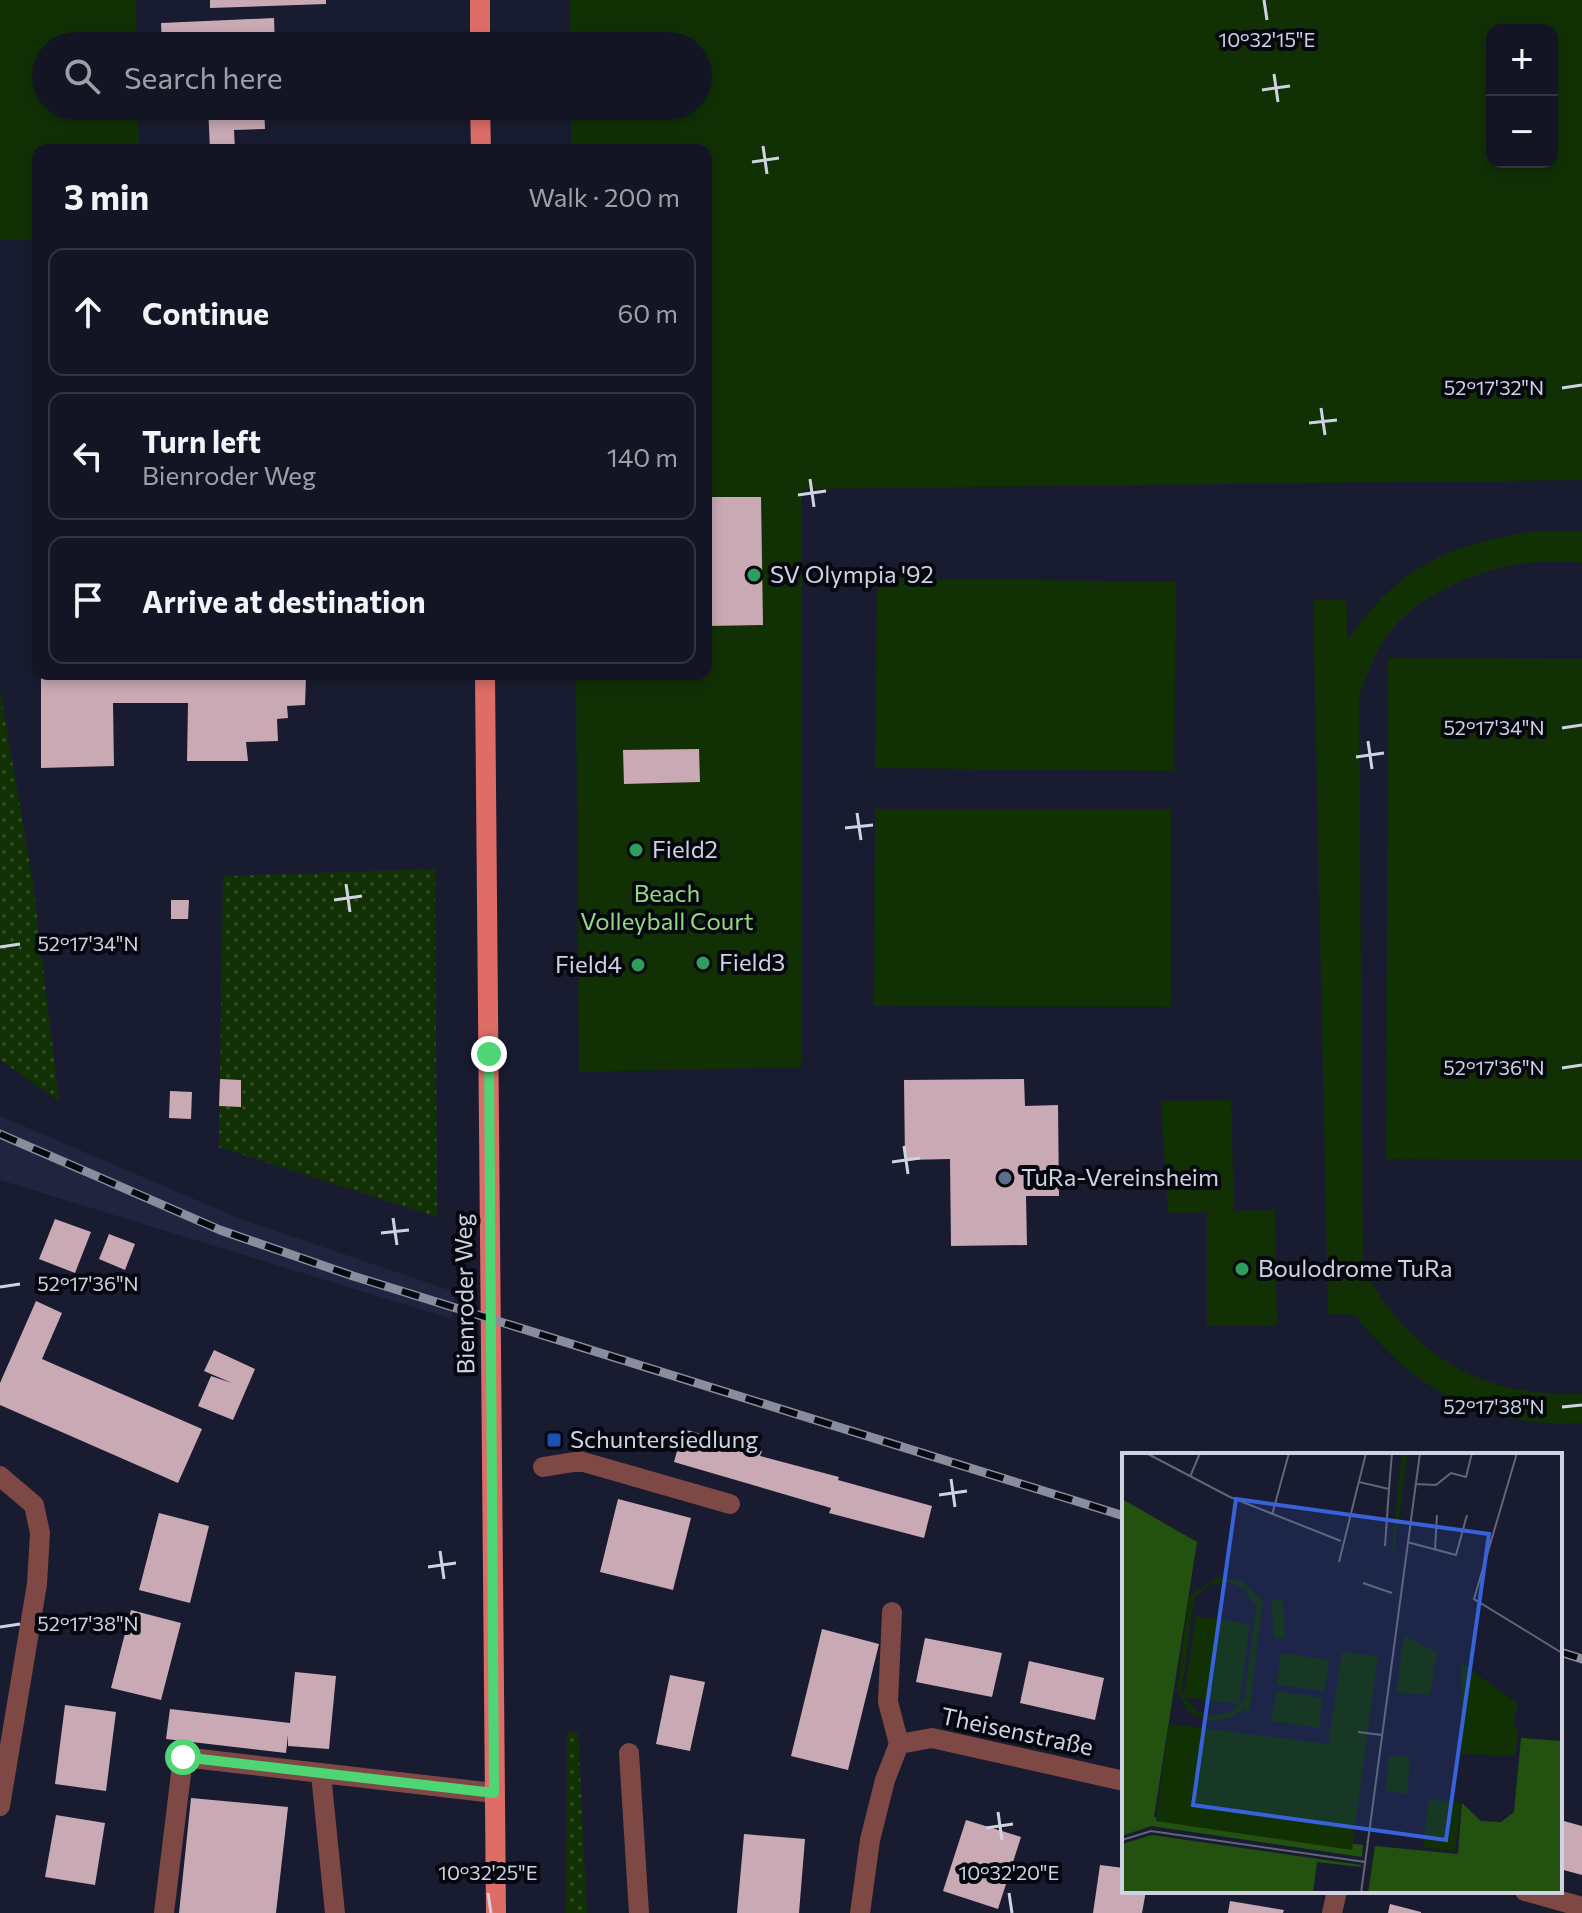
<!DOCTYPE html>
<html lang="en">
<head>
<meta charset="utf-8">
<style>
  body { margin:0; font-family:Commissioner,sans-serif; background:#1c1e2d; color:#f1f3f6 }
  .controls { position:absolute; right:24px; top:24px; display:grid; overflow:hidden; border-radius:16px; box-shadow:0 4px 12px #0003 }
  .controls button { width:72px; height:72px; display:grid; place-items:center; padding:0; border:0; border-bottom:2px solid #323442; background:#131525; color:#f1f3f6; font:40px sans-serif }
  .stop { position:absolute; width:24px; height:24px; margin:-18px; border:6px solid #4ed675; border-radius:50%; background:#fff }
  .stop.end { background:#4ed675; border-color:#fff; box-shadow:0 2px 8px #0008 }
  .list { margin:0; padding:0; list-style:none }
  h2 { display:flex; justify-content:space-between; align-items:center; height:104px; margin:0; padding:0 32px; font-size:34px }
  h2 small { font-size:26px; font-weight:400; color:#9d9fa7 }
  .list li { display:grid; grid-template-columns:52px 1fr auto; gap:24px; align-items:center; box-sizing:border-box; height:128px; margin:0 16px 16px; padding:0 16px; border:2px solid #323442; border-radius:16px }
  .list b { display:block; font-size:30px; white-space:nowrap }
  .list p { margin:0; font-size:26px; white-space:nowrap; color:#9d9fa7 }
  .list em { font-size:26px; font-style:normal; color:#9d9fa7 }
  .icon { flex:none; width:44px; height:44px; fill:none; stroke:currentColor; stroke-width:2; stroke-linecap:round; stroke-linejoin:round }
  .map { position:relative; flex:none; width:1582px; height:1913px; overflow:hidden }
  .search { position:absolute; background:#131525; box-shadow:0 4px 12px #0003; left:32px; top:32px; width:680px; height:88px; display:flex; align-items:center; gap:20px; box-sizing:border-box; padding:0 28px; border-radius:44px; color:#9d9fa7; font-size:30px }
  .panel { position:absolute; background:#131525; box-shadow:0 4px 12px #0003; left:32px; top:144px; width:680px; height:536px; border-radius:16px }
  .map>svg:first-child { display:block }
</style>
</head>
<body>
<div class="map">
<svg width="1582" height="1913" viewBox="0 0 1582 1913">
  <defs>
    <pattern id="grass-dots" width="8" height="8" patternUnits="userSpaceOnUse" patternTransform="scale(2)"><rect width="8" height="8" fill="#113105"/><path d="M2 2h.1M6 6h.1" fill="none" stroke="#334e29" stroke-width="1.8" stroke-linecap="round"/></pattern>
  </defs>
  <rect width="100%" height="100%" fill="#191c31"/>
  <!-- built -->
  <path fill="#20243f" d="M0,1116L243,1220L455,1292L452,1319L0,1180Z"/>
  <!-- grass -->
  <path fill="url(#grass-dots)" d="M0,690L33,883L59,1101L0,1060Z
    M435,869L437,1217L219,1147L223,876Z
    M567,1732H578L587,1913H566Z"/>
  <!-- green -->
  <path fill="#113105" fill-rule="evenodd" d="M0,0H136L137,46H46V106H138L139,150H38V240H0Z
    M570,0H1582V480L802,489L801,1067L579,1072L576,674H706V150H571V106H698V46H570ZM1492,30H1552V162H1492Z
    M1536,531L1582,532V563C1521,553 1427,582 1389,633C1375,650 1368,674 1359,695L1363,1268C1410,1355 1482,1399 1582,1393V1423C1483,1428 1415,1391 1355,1315L1328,1314L1313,599L1346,600L1348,640C1399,566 1449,544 1536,531Z
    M877,578L1176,582L1174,771L875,768Z
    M1388,658L1582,659V1160L1386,1159Z
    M875,809H1171V1007L874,1006Z
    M1231,1100L1234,1211L1275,1210L1277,1326H1207V1212L1168,1213L1161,1101Z"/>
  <!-- building -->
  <path fill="#c9a9b4" d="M210,0H326V4L210,8Z
    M274,18L275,46H162L161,23Z
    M208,106H264L265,129L234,130L235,150H210Z
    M706,497H761L763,625L706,626Z
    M41,674H325V677H306L305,705L287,706L288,718L277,719L278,741L246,742L248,761H187L188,703H113L114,766L41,768Z
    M699,749L700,782L624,784L623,750Z
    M171,900H189L188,919H171Z
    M220,1079L241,1080V1107L219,1106Z
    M1024,1079L1025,1106L1058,1105L1059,1196H1026L1027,1245L951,1246L950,1159L905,1160L904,1080Z
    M170,1091L192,1092L191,1119L169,1118Z
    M55,1219L91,1232L75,1273L39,1259Z
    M109,1234L135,1244L125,1270L99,1259Z
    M36,1301L62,1313L42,1359L202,1429L178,1483L0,1405V1383Z
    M214,1350L255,1369L233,1420L198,1406L211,1376L232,1383L204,1371Z
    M683,1429L762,1451L760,1456L839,1477L838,1480L932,1506L924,1538L829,1513L831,1508L674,1462Z
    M618,1499L691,1518L673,1590L600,1572Z
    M159,1513L209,1526L190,1603L139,1590Z
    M131,1610L181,1623L161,1700L111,1688Z
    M822,1629L879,1644L848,1770L791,1756Z
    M925,1638L1002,1653L992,1697L916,1682Z
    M1029,1661L1104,1678L1095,1720L1020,1703Z
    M295,1672L336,1676L329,1749L288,1746V1735L286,1753L166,1739L170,1709L290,1723Z
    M670,1675L705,1682L690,1751L656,1744Z
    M65,1705L116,1712L106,1791L55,1784Z
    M191,1798L288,1807L276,1913H179Z
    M56,1815L105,1823L95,1885L45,1877Z
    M966,1820L1021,1837L998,1909L943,1891Z
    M1560,1820L1582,1826V1875L1560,1869Z
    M744,1834L805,1839L799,1913H737Z
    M1100,1865L1124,1868V1891H1146L1142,1913H1093Z
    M1230,1901L1284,1910L1283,1913H1228Z
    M1390,1904L1421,1912V1913H1388Z"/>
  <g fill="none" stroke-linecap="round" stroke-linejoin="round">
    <!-- minor -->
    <path stroke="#7e4844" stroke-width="20" d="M543,1467L580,1461L730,1504
      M0,1476L34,1505L40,1533L37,1584L0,1806
      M899,1744L932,1738L1124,1781
      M629,1753L639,1913
      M321,1774L335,1913
      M1525,1891L1582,1907
      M164,1913L183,1757L494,1793
      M860,1913L870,1840L885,1780L899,1744L888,1702L892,1612
      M1332,1913L1337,1891"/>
    <!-- major -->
    <path stroke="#de6d68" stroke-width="20" d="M480,0V46
      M480,106L481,150
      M485,674L496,1913"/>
    <defs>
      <path id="rail" d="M0,1134L220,1230L353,1276L1124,1516
        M1560,1652L1582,1659"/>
    </defs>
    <!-- rail casing -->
    <use href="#rail" stroke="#898d9e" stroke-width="9"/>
    <!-- rail -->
    <use href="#rail" stroke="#060810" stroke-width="6" stroke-dasharray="18" stroke-linecap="butt"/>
  </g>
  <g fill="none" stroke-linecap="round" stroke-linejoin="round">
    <!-- route -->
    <path stroke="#4ed675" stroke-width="10" d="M183,1757L494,1793L489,1054"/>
  </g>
  <!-- ticks -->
  <path fill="none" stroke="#cfd3e1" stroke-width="3" d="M1264,0L1267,20M1274,74L1278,102M1262,90L1290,86M763,146L767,174M752,162L779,158M1562,388L1582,385M1321,408L1325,435M1309,423L1337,420M810,479L814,507M798,495L826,491M1562,728L1582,725M1368,741L1372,769M1356,757L1384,753M857,813L861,840M845,828L873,825M346,884L350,912M334,900L362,896M0,947L20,944M1562,1068L1582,1065M904,1146L908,1174M892,1162L920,1158M393,1218L397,1245M381,1233L409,1230M0,1287L20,1284M1562,1407L1582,1405M951,1479L955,1507M939,1495L967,1491M440,1551L444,1579M428,1567L456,1563M0,1627L20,1624M998,1812L1002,1840M986,1828L1013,1824M488,1893L491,1913M1009,1893L1012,1913"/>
  <!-- markers -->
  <g fill="#2e9e5b" stroke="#060810" stroke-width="3">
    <circle cx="754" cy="575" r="8"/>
    <circle cx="636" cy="850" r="8"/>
    <circle cx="703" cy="963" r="8"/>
    <circle cx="638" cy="965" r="8"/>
    <circle cx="1242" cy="1269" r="8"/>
  </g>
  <circle fill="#5c6f8a" stroke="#060810" stroke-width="3" cx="1005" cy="1178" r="8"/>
  <rect fill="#1a4fb4" stroke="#060810" stroke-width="3" x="546" y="1432" width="16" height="16" rx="4"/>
  <g text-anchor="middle" stroke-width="8" stroke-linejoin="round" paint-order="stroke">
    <!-- poi labels -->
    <g font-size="24" fill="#cfd3e1" stroke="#060810" text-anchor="start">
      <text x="770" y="583">SV Olympia '92</text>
      <text x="652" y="858">Field2</text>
      <text x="719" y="971">Field3</text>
      <text x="622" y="973" text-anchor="end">Field4</text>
      <text x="1021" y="1186">TuRa-Vereinsheim</text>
      <text x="1258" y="1277">Boulodrome TuRa</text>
      <text x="570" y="1448">Schuntersiedlung</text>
    </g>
    <!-- park labels -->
    <g font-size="24" fill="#95d981" stroke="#060810">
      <text x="667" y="902">Beach<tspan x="667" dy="28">Volleyball Court</tspan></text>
    </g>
    <!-- street labels -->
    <g font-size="24" fill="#cfd3e1" stroke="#060810">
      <text transform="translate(465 1294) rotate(-91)" y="8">Bienroder Weg</text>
      <text transform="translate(1017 1732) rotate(12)" y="8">Theisenstraße</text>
    </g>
  </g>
  <!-- overview -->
  <g transform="translate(1122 1453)">
    <rect width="440" height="440" fill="#191c31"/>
    <path d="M280,0H286L272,97H270ZM282,183L315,199L308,242L274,239ZM339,210L396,251L391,271L396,276L393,303L340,301ZM267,303L288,304L285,341L264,338Z" fill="#113105"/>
    <path d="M0,46L75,89L32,364L241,392L240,404L29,373L0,383ZM399,285L440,288V440H246L253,393L336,401L340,350L359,368L379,369L392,359ZM30,382L239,412V414L195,409L191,440H0V391Z" fill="#225110"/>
    <path d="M96,124L119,128L141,147L127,262L122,256L109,265L90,268L67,259L55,237L67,143ZM107,129L122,136L134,154L122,246L111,258L90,263L75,258L62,244L117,251L128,171L74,163L62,243L60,237L72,145L87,132ZM149,146L161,148L163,185L152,184ZM220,199L256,203L230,397L34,368L47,271L206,291ZM159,200L207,207L202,238L155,232ZM154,238L201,245L197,275L149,268ZM307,346L339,350L333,398L301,394Z" fill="#113105" fill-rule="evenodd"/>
    <path fill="none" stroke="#626577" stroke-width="2" d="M24,0L108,44L219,88M395,0L352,146L440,200M68,24L78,0M237,29L267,36L263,93M293,31L314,32L329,20L344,24L350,0M267,36L270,0M150,62L167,0M285,89L334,102L345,62M313,96L315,62M217,109L244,0M241,130L270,140M236,279L260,282M0,387L29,378L243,409M239,440L298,0"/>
    <path fill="#3862d9" fill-opacity="0.15" stroke="#3862d9" stroke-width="4" d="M114,46L367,81L324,387L71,352Z"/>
    <rect width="440" height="440" fill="none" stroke="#cfd3e1" stroke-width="4"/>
  </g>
  <g font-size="20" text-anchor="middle" fill="#cfd3e1" stroke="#060810" stroke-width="8" stroke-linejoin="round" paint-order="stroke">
    <text x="1267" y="47">10°32'15"E</text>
    <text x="1494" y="395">52°17'32"N</text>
    <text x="1494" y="735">52°17'34"N</text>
    <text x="88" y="951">52°17'34"N</text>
    <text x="1494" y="1075">52°17'36"N</text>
    <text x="88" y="1291">52°17'36"N</text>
    <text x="1494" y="1414">52°17'38"N</text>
    <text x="88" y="1631">52°17'38"N</text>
    <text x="488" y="1880">10°32'25"E</text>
    <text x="1009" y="1880">10°32'20"E</text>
  </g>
</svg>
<div class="controls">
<button>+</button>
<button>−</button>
</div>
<div class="stop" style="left:183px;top:1757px"></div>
<div class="stop end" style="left:489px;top:1054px"></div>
<div class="search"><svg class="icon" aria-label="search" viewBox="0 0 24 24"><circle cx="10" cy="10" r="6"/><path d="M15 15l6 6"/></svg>Search here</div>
<section class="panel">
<h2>3 min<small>Walk · 200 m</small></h2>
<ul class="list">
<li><svg class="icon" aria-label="ahead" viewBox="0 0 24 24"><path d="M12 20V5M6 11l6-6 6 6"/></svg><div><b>Continue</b></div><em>60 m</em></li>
<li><svg class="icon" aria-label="left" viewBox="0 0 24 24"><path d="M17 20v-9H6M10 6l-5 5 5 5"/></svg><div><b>Turn left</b><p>Bienroder Weg</p></div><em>140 m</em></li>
<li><svg class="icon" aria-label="arrive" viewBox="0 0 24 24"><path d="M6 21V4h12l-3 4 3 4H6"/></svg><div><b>Arrive at destination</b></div></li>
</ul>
</section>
</div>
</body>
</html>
